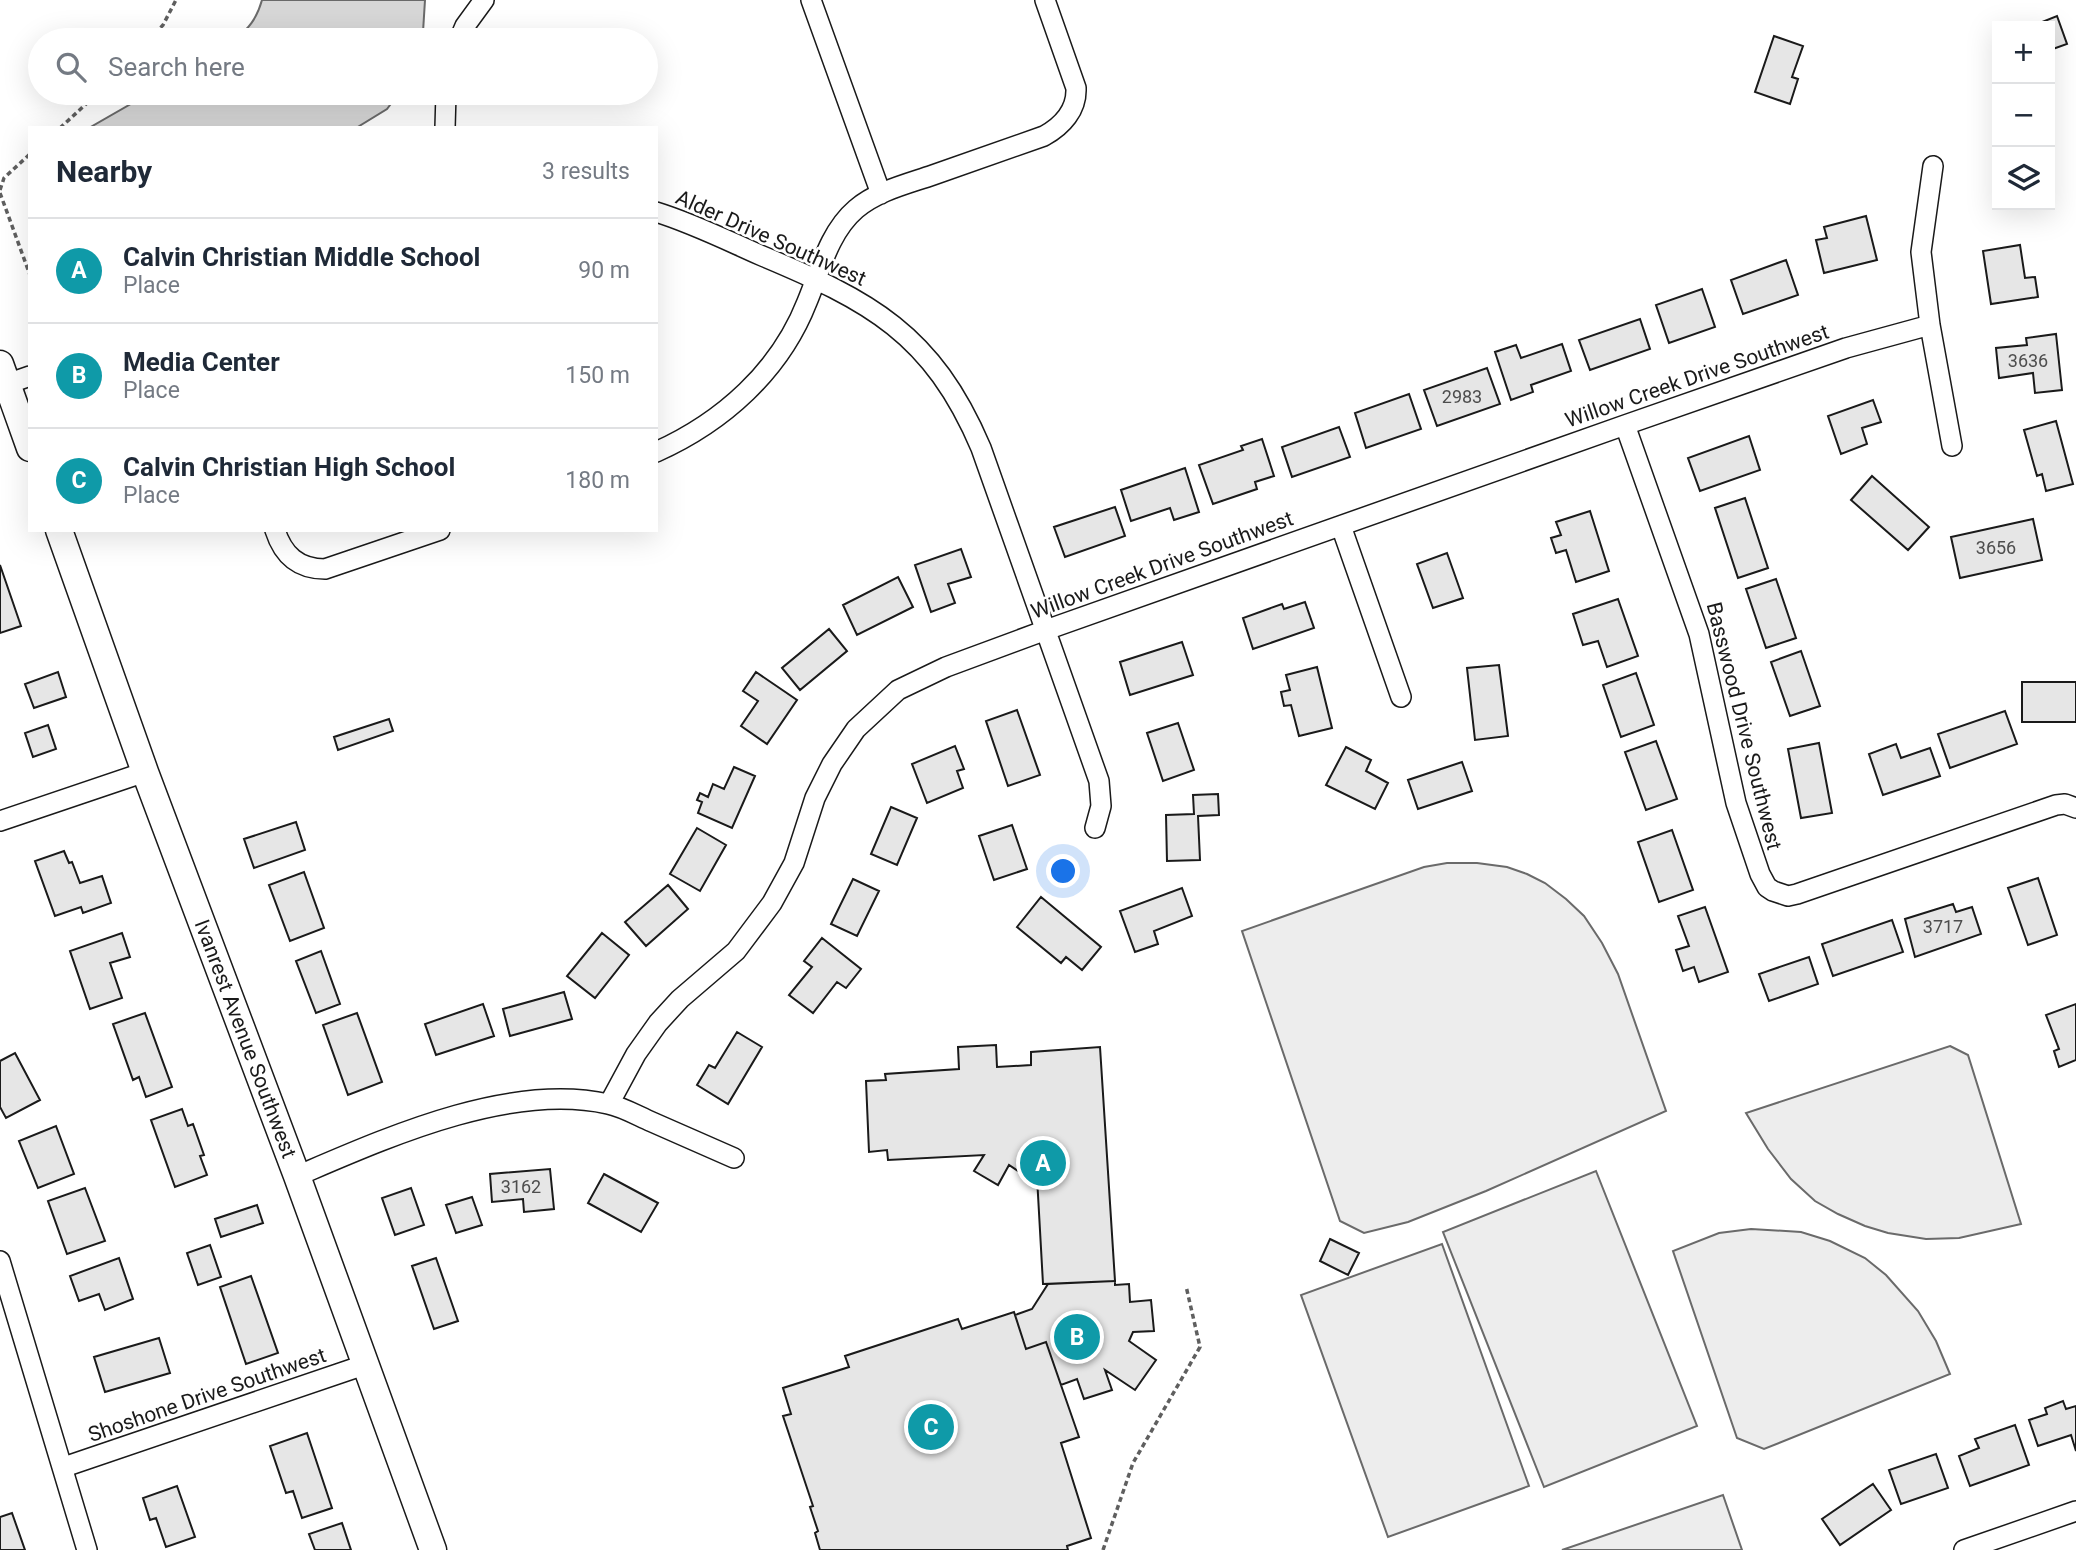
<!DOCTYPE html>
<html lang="en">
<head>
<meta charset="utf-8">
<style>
  body { margin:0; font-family:Roboto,sans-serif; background:#f6f6f7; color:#1f2937 }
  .controls { position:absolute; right:21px; top:21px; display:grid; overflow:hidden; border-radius:0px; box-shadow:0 7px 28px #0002 }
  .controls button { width:63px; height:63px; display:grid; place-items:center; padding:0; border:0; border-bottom:2px solid #e0e1e3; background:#fff; color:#1f2937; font:35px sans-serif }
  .you { position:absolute; left:1064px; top:872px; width:24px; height:24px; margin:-18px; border:5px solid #fff; border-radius:50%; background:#1a73e8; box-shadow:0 0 0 10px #1a73e833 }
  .badge { display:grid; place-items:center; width:46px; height:46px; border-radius:50%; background:#c62828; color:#fff; font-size:23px; font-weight:700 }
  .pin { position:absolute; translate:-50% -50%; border:4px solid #fff; box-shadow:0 2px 7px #0006 }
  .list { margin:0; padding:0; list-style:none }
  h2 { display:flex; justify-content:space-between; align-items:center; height:91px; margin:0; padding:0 28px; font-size:30px }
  h2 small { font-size:23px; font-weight:400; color:#747a83 }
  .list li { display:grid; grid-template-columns:46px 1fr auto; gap:21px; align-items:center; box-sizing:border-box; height:105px; padding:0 28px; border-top:2px solid #e0e1e3 }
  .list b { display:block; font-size:26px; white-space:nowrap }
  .list p { margin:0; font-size:23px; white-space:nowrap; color:#747a83 }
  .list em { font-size:23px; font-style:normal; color:#747a83 }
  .icon { flex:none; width:38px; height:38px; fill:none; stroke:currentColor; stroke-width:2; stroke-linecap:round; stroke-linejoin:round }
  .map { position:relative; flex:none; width:2076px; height:1550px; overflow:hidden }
  .search { position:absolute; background:#fff; box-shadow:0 7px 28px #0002; left:28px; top:28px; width:630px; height:77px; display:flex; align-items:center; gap:18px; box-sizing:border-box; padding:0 24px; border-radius:38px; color:#747a83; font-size:26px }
  .panel { position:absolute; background:#fff; box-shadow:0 7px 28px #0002; left:28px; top:126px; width:630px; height:406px; border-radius:0px }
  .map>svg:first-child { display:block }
</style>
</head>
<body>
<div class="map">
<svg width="2076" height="1550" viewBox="0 0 2076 1550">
  <rect width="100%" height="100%" fill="#fff"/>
  <!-- built -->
  <path fill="#ededed" stroke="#6a6a6a" stroke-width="2" d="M1447,863H1477L1507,867L1527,874L1545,883L1566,899L1584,916L1602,943L1618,974L1666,1111L1486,1191L1408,1222L1364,1233L1340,1221L1242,931L1424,867Z
    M1950,1046L1968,1055L2021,1224L1959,1238L1926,1239L1888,1233L1865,1226L1838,1214L1815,1201L1791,1179L1768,1149L1746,1113Z
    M1596,1171L1697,1426L1544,1487L1443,1232Z
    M1751,1229L1801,1232L1830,1241L1865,1258L1886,1275L1918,1311L1936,1341L1950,1374L1764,1449L1737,1438L1673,1251L1719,1233Z
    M1442,1244L1529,1486L1388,1537L1301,1295Z
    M1723,1495L1742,1550H1562Z"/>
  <!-- water -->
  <path fill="#d7d7d7" stroke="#6a6a6a" stroke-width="2" d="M262,0H425L423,32L420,40H234C249,29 257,18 262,0Z
    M150,93H399L387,109L356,128H89Z"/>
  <!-- building -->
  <path fill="#e6e6e6" stroke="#1a1a1a" stroke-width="2" d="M2057,16L2067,44L2050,50V26H2038L2037,24Z
    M1774,36L1803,46L1792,77L1798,79L1790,104L1755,92Z
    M1866,216L1877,260L1824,273L1816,240L1827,238L1824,227Z
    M2020,245L2025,278L2035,277L2038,297L1991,304L1983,251Z
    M1786,260L1798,295L1743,314L1731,280Z
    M1702,289L1715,327L1669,343L1656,305Z
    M1640,319L1650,349L1590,370L1579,340Z
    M2056,334L2062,390L2035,393L2033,373L1999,378L1996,348L2027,345L2026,338Z
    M1562,344L1571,371L1531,385L1533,392L1511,400L1495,352L1516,345L1521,358Z
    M1487,368L1500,404L1437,426L1424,390Z
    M1409,394L1421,429L1366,448L1355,413Z
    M1873,400L1881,422L1862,428L1867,444L1841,454L1828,416Z
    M2056,421L2073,484L2046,491L2042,474L2037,476L2024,430Z
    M1339,427L1350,457L1292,477L1282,447Z
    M1749,436L1760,470L1700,491L1688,458Z
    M1262,439L1274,476L1255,482L1257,489L1213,504L1199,465L1243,450L1241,446Z
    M1185,468L1199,512L1174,520L1170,508L1131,521L1121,490Z
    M1872,476L1929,527L1908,550L1851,500Z
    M1745,498L1768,568L1738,578L1715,508Z
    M1115,507L1125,536L1065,557L1054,527Z
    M1590,511L1609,571L1576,582L1566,550L1556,553L1551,538L1561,535L1556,522Z
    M2033,519L2042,560L1960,578L1951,537Z
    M961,549L971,577L948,584L955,603L931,612L915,565Z
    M1447,553L1463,598L1433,608L1417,564Z
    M0,565L21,626L0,633Z
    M898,577L913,607L857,635L843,605Z
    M1776,579L1796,638L1766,648L1746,589Z
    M1618,599L1638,656L1607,667L1598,641L1583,645L1573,614Z
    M1305,602L1314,628L1253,649L1243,618L1282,604L1284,609Z
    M829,629L847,651L800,690L782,668Z
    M1182,642L1193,675L1130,695L1120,662Z
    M1801,651L1820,706L1790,716L1771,662Z
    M1499,665L1508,736L1475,740L1467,668Z
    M1317,667L1332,728L1299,736L1291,705L1284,706L1281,692L1290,690L1286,675Z
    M58,672L66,697L34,708L25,684Z
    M756,672L797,700L767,744L741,726L758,701L743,691Z
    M1636,673L1654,725L1621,737L1603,685Z
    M2022,682H2076V722H2022Z
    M1017,710L1040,775L1008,786L986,721Z
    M2005,711L2017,744L1950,768L1938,734Z
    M389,719L393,731L338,750L334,737Z
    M1178,723L1194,770L1163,781L1147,733Z
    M48,725L56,749L33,757L25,733Z
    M1656,741L1677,799L1646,810L1625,752Z
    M1819,743L1832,813L1801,818L1788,749Z
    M1896,744L1901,758L1930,748L1940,776L1883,795L1869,754Z
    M955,746L964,769L957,771L963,788L927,803L912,764Z
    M1346,747L1371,760L1366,771L1388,783L1375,809L1326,785Z
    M1462,762L1472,791L1418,809L1408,780Z
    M734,767L755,776L732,828L698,813L702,802L697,800L700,793L708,797L713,784L724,789Z
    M1218,794L1219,815L1198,816L1200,860L1167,861L1166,815L1194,814L1193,795Z
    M891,807L917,818L897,865L871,854Z
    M296,822L305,850L254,868L244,839Z
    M1012,825L1027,869L994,880L979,836Z
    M697,828L726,845L700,891L670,874Z
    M1672,830L1693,890L1659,902L1638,842Z
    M64,851L69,863L72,862L80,883L102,876L111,903L83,913L81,907L55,916L35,861Z
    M304,872L324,928L290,941L269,885Z
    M2038,878L2057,935L2028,945L2008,888Z
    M853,879L879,891L857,936L831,924Z
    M668,885L688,909L646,946L625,922Z
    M1182,888L1192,916L1154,931L1158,944L1135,952L1120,911Z
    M1041,897L1101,947L1082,970L1066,957L1061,963L1017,927Z
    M1953,904L1956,912L1972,907L1981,934L1915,957L1905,919Z
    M1705,907L1728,972L1699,982L1694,967L1683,971L1676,950L1689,946L1678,916Z
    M1892,920L1903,952L1833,976L1822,944Z
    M122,933L130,957L110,963L122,998L90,1009L70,951Z
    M602,933L629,955L595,998L567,976Z
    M822,938L861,969L846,988L837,982L813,1013L789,995L812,967L804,961Z
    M321,951L340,1004L316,1013L296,961Z
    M1809,957L1818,984L1769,1001L1759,974Z
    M564,992L572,1019L510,1036L503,1009Z
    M483,1004L494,1036L436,1055L425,1024Z
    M2076,1004V1060L2059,1067L2054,1051L2059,1049L2046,1015Z
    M145,1013L172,1087L146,1097L139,1077L133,1080L113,1024Z
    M357,1013L382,1082L348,1095L323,1025Z
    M737,1032L762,1047L728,1104L697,1085L709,1065L715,1068Z
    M996,1045L997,1067L1031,1065V1052L1100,1047L1115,1281L1043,1284L1037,1177H1027L1009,1165L998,1185L974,1171L984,1155L888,1160L887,1150L869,1152L866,1081L886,1080L885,1074L959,1069L958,1047Z
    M15,1053L40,1100L6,1118L0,1107V1061Z
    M182,1109L188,1126L193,1124L204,1155L200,1156L207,1175L175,1187L151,1120Z
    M56,1126L74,1174L38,1188L19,1141Z
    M550,1169L554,1209L524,1212L523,1199L492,1202L490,1174Z
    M604,1174L658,1203L641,1232L588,1203Z
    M85,1188L105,1241L67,1254L48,1201Z
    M411,1188L424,1225L395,1235L382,1198Z
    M472,1197L482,1225L456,1233L446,1205Z
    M257,1205L263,1223L221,1237L215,1219Z
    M1330,1239L1359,1253L1348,1275L1320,1261Z
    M210,1245L221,1277L198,1285L187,1253Z
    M119,1258L133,1299L105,1310L99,1294L79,1301L70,1276Z
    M436,1258L458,1321L434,1329L412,1266Z
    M251,1276L278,1353L246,1364L220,1287Z
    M1115,1281V1285L1129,1284L1130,1302L1151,1300L1154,1331L1133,1332L1129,1341L1156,1360L1135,1390L1105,1370L1112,1390L1084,1399L1077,1379L1061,1385L1046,1342L1026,1349L1015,1315L1032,1309L1048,1284Z
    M1014,1312L1026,1349L1046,1342L1079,1437L1061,1443L1091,1538L1067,1546L1068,1550H820L815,1533L818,1531L810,1507L813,1506L783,1416L791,1414L783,1388L849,1367L845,1356L958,1319L962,1329Z
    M159,1338L170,1373L105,1392L94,1357Z
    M2063,1401L2066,1409L2076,1406V1451L2071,1435L2038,1446L2029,1420L2047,1414L2045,1408Z
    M2015,1425L2029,1465L1970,1486L1959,1456L1979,1448L1975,1439Z
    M307,1433L332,1508L302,1518L293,1491L286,1493L270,1446Z
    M1936,1454L1948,1488L1901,1504L1889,1470Z
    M1873,1484L1891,1510L1840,1545L1822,1519Z
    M177,1486L195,1537L166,1547L156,1518L150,1520L143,1498Z
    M12,1513L25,1550H0V1517Z
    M342,1523L351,1550H315L309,1534Z"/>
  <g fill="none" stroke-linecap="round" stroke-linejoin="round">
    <defs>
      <path id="street" d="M811,0L881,194
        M459,40L465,26L484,0
        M445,128L446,93
        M1933,166L1921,252L1930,325L1952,446
        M656,212C692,223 726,240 760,255C870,301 932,333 981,448L1099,781L1101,806L1095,828
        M7,384L30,376
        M1625,425L1699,634L1736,803L1760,874L1767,887L1773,891L1788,896L1797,894L2056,805L2065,804L2076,808
        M656,452C723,422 780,371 807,302C820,271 829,232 856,209C877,191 907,184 933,175C970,162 1007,149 1044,136C1062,126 1077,110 1076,88L1045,0
        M1341,526L1401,697
        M275,530C283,555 298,569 325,569L440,530
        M0,821L145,772
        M609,1104L636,1054L658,1023L680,999L736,951L772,903L794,863L815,798L832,764L856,729L898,690L946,667L1046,630L1625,425L1846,348L1930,325
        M297,1176C386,1138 509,1082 608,1104C623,1107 638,1116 652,1122C679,1134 707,1146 734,1158
        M0,1261L87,1550
        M64,1467L364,1365
        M1964,1550L2076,1511"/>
      <g id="secondary">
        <path d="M0,364L30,448"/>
        <path id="s1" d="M59,530L145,772L297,1176L433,1550"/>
      </g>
    </defs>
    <!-- street casing -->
    <use href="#street" stroke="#1a1a1a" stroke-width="22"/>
    <!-- secondary casing -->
    <use href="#secondary" stroke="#1a1a1a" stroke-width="29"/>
    <!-- path -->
    <path stroke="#5f5f5f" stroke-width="3.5" stroke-dasharray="5 3.5" stroke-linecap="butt" d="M149,40L163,25L176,0
      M60,128L98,93
      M0,190L4,178L30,154
      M0,193L30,275
      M1103,1550L1133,1463L1200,1347L1186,1286"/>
    <!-- street -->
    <use href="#street" stroke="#fff" stroke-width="19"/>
    <!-- secondary -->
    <use href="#secondary" stroke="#fff" stroke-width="26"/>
  </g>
  <g text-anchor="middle" stroke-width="5" stroke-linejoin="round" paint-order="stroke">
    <!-- number labels -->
    <g font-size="18" fill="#4d4d4d">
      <text x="2028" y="367">3636</text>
      <text x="1462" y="403">2983</text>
      <text x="1996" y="554">3656</text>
      <text x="1943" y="933">3717</text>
      <text x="521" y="1193">3162</text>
    </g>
    <!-- street labels -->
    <g font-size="21" fill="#1a1a1a" stroke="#fff">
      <text transform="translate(771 238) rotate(24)" y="7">Alder Drive Southwest</text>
      <text transform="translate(1697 376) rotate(-19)" y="7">Willow Creek Drive Southwest</text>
      <text transform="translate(1162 565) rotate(-20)" y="7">Willow Creek Drive Southwest</text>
      <text transform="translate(1744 726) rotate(76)" y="7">Basswood Drive Southwest</text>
      <text dy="7" stroke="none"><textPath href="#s1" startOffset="542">Ivanrest Avenue Southwest</textPath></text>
      <text transform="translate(207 1395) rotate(-19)" y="7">Shoshone Drive Southwest</text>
    </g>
  </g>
</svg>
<div class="controls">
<button>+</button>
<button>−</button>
<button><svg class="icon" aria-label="layers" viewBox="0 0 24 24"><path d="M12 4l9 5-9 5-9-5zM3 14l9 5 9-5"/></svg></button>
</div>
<div class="you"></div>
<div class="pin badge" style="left:1043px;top:1163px;background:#0f9aa8">A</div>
<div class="pin badge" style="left:1077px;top:1337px;background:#0f9aa8">B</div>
<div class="pin badge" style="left:931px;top:1427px;background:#0f9aa8">C</div>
<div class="search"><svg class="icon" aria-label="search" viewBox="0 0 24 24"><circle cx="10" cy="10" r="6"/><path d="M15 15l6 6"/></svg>Search here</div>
<section class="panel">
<h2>Nearby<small>3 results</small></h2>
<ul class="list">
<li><span class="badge" style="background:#0f9aa8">A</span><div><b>Calvin Christian Middle School</b><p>Place</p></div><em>90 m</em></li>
<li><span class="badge" style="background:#0f9aa8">B</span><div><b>Media Center</b><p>Place</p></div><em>150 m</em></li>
<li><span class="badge" style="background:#0f9aa8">C</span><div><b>Calvin Christian High School</b><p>Place</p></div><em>180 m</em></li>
</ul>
</section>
</div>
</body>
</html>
